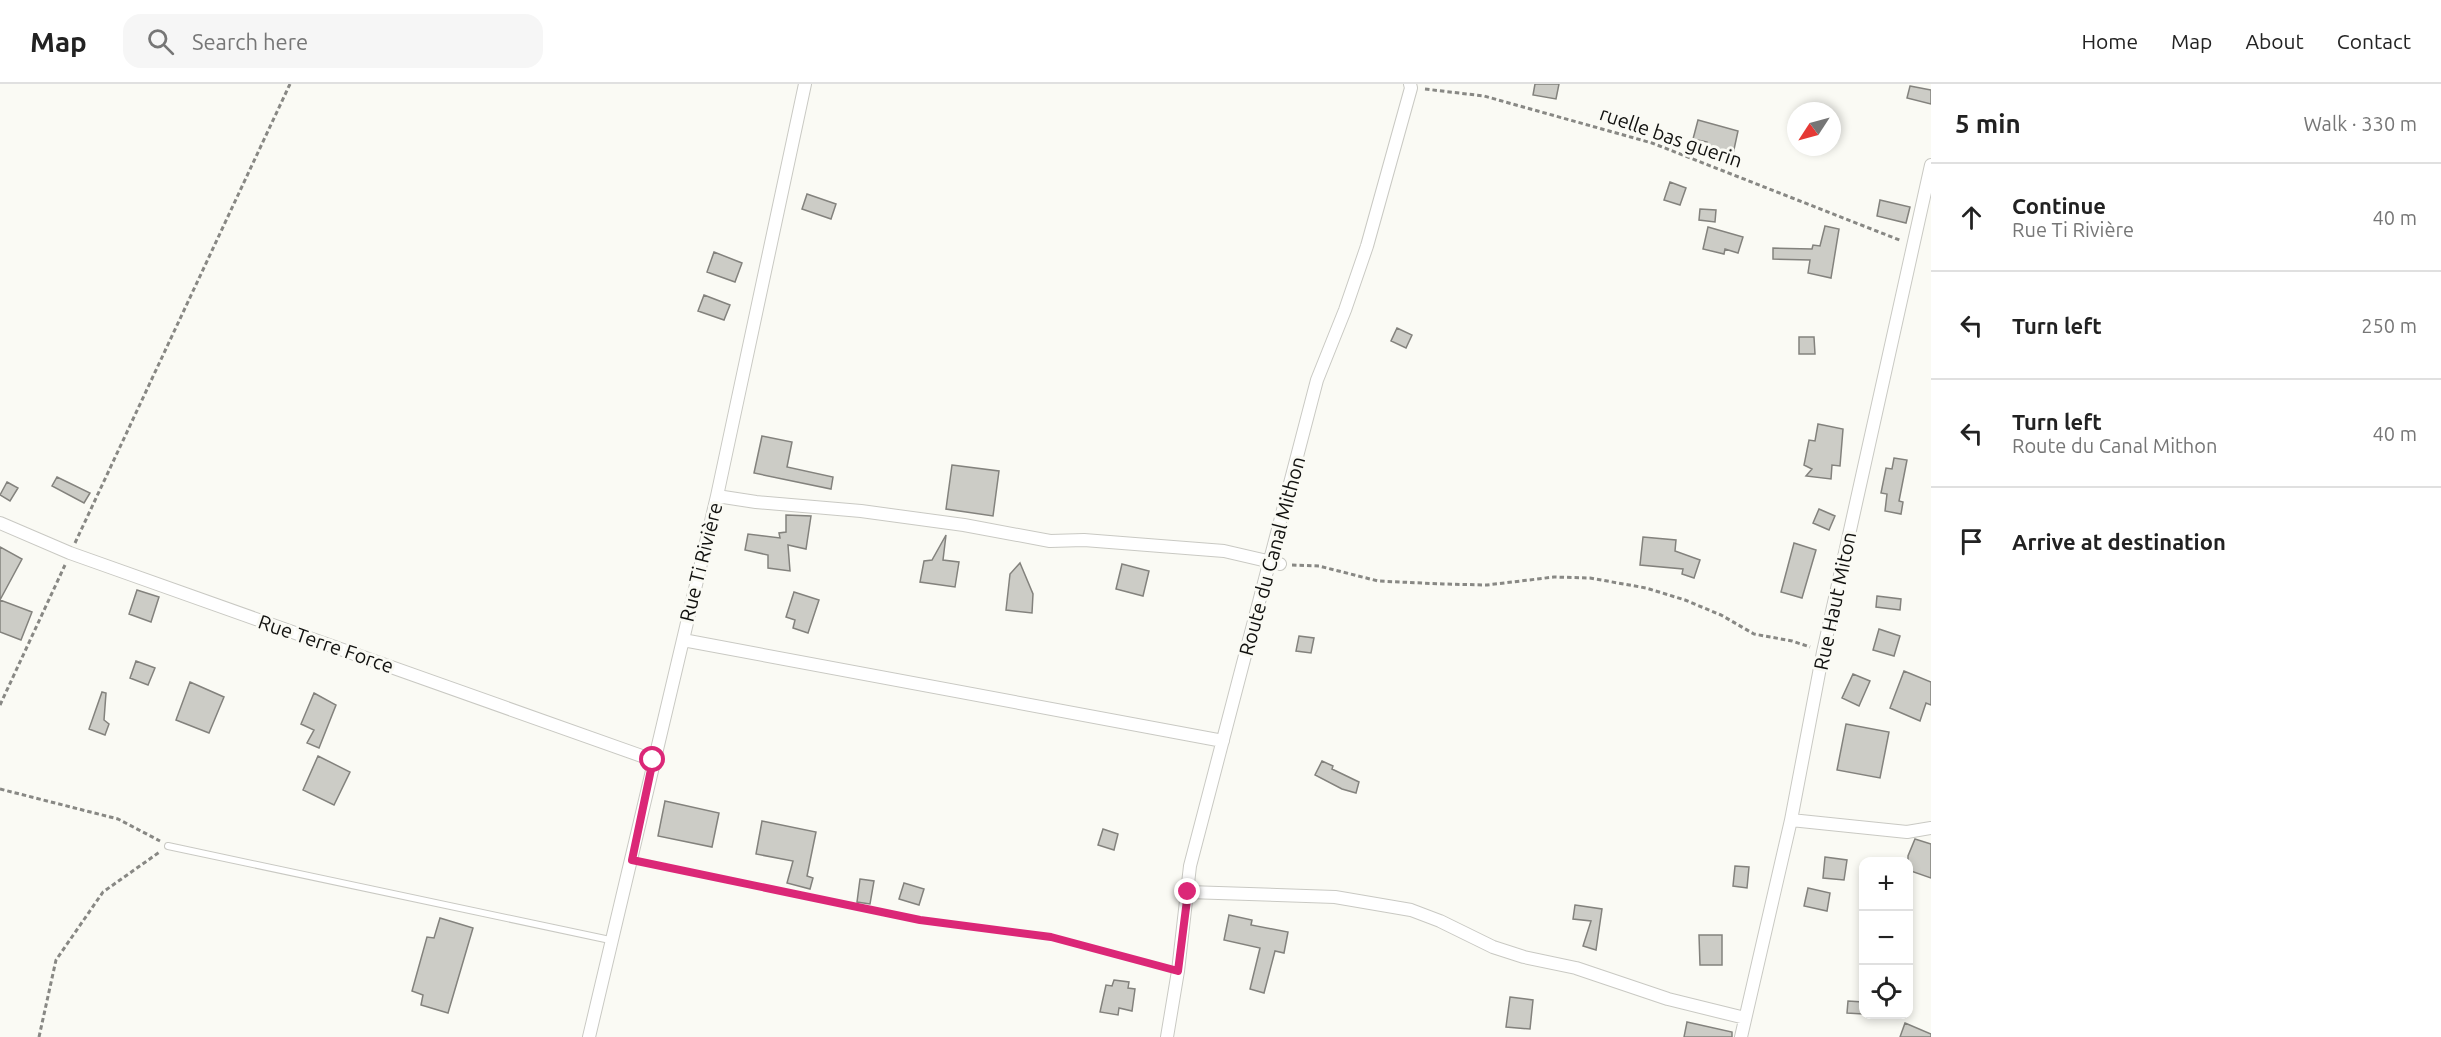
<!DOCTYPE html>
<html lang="en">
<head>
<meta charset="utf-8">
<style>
  body { margin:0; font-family:Ubuntu,sans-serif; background:#f6f6f6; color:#222 }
  .controls { position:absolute; right:18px; bottom:18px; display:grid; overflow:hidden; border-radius:12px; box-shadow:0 3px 9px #0003 }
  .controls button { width:54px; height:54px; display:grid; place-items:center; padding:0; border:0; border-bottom:2px solid #e0e0e0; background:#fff; color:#222; font:30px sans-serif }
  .compass { position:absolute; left:1787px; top:18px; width:54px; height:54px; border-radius:50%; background:#fff; box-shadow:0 3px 9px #0003; rotate:234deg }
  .stop { position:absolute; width:18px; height:18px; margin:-14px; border:4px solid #db2777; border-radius:50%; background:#fff }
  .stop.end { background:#db2777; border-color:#fff; box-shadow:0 2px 6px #0008 }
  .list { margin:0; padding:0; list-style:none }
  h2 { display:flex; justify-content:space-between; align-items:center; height:78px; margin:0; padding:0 24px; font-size:26px }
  h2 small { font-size:20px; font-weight:400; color:#767676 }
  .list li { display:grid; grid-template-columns:39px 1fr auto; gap:18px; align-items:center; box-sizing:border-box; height:108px; padding:0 24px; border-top:2px solid #e0e0e0 }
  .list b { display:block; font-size:22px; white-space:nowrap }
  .list p { margin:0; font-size:20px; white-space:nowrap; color:#767676 }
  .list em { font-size:20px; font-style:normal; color:#767676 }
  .icon { flex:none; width:33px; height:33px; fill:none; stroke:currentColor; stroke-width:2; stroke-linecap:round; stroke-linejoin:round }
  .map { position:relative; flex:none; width:1931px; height:953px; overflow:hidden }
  header { display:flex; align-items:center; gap:36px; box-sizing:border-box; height:84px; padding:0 30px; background:#fff; border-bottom:2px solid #e0e0e0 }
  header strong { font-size:28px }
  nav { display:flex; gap:33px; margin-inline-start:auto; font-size:21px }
  .search { width:420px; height:54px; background:#f6f6f6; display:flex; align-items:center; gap:15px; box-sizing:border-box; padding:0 21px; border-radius:18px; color:#767676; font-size:22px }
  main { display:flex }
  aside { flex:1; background:#fff }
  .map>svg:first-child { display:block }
</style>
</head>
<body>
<header>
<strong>Map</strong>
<div class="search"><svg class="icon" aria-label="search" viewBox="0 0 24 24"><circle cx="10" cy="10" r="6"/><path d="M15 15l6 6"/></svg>Search here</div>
<nav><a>Home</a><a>Map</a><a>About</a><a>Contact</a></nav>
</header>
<main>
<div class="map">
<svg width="1931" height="953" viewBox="0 0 1931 953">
  <rect width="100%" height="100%" fill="#fafaf4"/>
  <!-- building -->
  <path fill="#ccccc6" stroke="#83827d" stroke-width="1.5" d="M1535,0H1559L1556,15L1533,11Z
    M1910,2L1931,6V20L1907,14Z
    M1698,36L1738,47L1733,70L1706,63L1707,58L1693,55Z
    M1670,98L1686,104L1680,121L1664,116Z
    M807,110L836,120L831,135L802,125Z
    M1880,116L1910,123L1906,139L1877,132Z
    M1700,125L1716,126L1715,138L1699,136Z
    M1825,142L1839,145L1831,194L1808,189L1810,176L1773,175V164L1812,165L1813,161L1820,162Z
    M1708,143L1743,153L1738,169L1725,165L1724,170L1703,165Z
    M714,168L742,179L735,198L707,188Z
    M704,211L730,221L724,236L698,227Z
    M1397,244L1412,251L1406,264L1391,257Z
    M1799,253H1814L1815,270H1799Z
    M1818,340L1843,345L1840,382L1832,381L1831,395L1806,392L1812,385L1804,381L1809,356L1815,357Z
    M762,352L792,358L787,383L833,393L831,405L754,389Z
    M1894,374L1907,376L1899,417L1903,418L1901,430L1885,427L1887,410L1881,409L1886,384L1892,385Z
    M952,381L999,387L993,432L946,425Z
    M57,393L90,409L84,419L52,402Z
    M7,398L18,404L10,417L0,411Z
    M1819,425L1835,432L1829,446L1813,439Z
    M786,431L811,432L806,465L788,461L790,487L768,484V471L745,466L748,450L780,454L779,449L786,448Z
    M946,451L943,476L959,478L955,503L920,498L924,477L932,476Z
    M1643,453L1676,456L1675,467L1700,476L1694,494L1682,490L1683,485L1640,481Z
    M1794,459L1816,466L1802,514L1781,508Z
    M0,463L22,475L0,516L32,528L21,556L0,548Z
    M1020,479L1033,510L1032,529L1006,526L1010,490Z
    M1122,480L1149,487L1143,512L1116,505Z
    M137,506L159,513L151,538L129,530Z
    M794,508L819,516L808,549L793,544L795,536L786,533Z
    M1877,512L1901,515L1900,526L1876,523Z
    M1879,545L1900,552L1894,572L1873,566Z
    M1299,552L1314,554L1311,569L1296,567Z
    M136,577L155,584L148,601L130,594Z
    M1904,587L1931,598V621L1926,619L1920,637L1890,624Z
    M1853,590L1870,597L1859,622L1842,614Z
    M190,598L224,613L209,649L176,636Z
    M102,608L106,609L104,636L109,640L105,651L89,645Z
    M314,609L336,621L319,664L307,659L314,646L301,640Z
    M1846,640L1889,648L1880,694L1837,686Z
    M318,672L350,688L334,721L303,706Z
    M1322,677L1333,682L1332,685L1359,698L1356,709L1342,705L1315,691Z
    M665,717L719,729L712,763L658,752Z
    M762,737L816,748L807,792L813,794L810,805L787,799L793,777L756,770Z
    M1103,745L1118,750L1114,766L1098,761Z
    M1915,755L1931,760V794L1908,786V772Z
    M1825,773L1847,776L1844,796L1823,794Z
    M1735,782L1749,783L1747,804L1733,802Z
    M860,795L874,797L870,820L857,818Z
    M904,799L924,805L919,821L899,815Z
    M1808,804L1830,809L1827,827L1804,822Z
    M1575,821L1602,825L1596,866L1583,862L1591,837L1573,835Z
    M1229,831L1252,836L1251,841L1288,848L1284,869L1275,867L1264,909L1250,905L1260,864L1224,856Z
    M440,834L473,844L448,929L421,921L423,911L412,907L427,853L434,854Z
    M1699,851H1722V881H1700Z
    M1114,896L1129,898L1128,904L1135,905L1132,927L1119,924L1118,931L1100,928L1106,901L1112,902Z
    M1510,913L1533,916L1530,945L1506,943Z
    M1848,917L1863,918V930L1847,929Z
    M1687,938L1732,948V953H1684Z
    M1905,939L1931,950V953H1900Z"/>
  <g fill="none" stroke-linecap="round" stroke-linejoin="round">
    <defs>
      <path id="lane" d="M168,762L610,856"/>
      <path id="street" d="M717,412L756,418L861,427L964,441L1050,457L1084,456L1224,467L1280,480
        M0,439L70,469L653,676
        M683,556L1223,657
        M1791,736L1907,748L1931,744
        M1188,808L1335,813L1411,826L1440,837L1493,863L1524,873L1576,884L1668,915L1745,934
        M589,953L717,412L805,0
        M1167,953L1178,887L1190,782L1317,296L1345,226L1367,162L1411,4L1410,0
        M1741,953L1791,736L1823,568L1931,81"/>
    </defs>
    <!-- lane casing -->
    <use href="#lane" stroke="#c9c9c3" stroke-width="8"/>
    <!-- street casing -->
    <use href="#street" stroke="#c9c9c3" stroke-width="14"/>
    <!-- path -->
    <path stroke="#888884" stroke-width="3" stroke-dasharray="4.5 3" stroke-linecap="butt" d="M1425,5L1484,12L1652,59L1902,157
      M75,459L290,0
      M1292,481L1319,482L1378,497L1443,500L1487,501L1554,493L1590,494L1646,504L1685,516L1721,531L1754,550L1792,557L1810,563
      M0,621L65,481
      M0,705L118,735L160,757
      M643,778L920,836L1051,853L1165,884
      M39,953L56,876L103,808L161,767"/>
    <!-- lane -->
    <use href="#lane" stroke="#fff" stroke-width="6"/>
    <!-- street -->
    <use href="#street" stroke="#fff" stroke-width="12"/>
  </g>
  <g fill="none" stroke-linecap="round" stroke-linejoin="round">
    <!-- route -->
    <path stroke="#db2777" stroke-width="8" d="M653,676L632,776L920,836L1051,853L1178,887L1188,808"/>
  </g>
  <g text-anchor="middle" stroke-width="6" stroke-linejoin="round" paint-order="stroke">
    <!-- street labels -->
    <g font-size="20" fill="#11110f" stroke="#fafaf4">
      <text transform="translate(1671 53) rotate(19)" y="7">ruelle bas guerin</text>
      <text transform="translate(1272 472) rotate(-75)" y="7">Route du Canal Mithon</text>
      <text transform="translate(701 478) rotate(-76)" y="7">Rue Ti Rivière</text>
      <text transform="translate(1835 517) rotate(-78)" y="7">Rue Haut Miton</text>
      <text transform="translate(326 560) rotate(19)" y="7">Rue Terre Force</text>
    </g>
  </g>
</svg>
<div class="controls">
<button>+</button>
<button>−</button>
<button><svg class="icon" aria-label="locate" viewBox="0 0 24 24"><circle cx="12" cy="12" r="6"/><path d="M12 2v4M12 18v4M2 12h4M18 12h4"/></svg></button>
</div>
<svg class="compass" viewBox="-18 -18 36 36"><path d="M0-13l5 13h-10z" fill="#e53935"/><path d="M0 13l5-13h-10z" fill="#767676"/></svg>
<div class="stop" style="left:653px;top:676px"></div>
<div class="stop end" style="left:1188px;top:808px"></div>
</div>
<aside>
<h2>5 min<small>Walk · 330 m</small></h2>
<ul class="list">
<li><svg class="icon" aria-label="ahead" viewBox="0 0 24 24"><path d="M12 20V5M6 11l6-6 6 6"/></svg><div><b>Continue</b><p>Rue Ti Rivière</p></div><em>40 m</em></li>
<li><svg class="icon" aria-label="left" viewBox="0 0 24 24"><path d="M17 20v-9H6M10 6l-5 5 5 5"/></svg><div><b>Turn left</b></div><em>250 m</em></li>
<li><svg class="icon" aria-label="left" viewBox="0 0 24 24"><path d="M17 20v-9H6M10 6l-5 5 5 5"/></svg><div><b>Turn left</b><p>Route du Canal Mithon</p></div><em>40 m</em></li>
<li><svg class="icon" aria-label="arrive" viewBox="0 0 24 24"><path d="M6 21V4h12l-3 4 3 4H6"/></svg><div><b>Arrive at destination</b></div></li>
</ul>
</aside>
</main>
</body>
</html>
